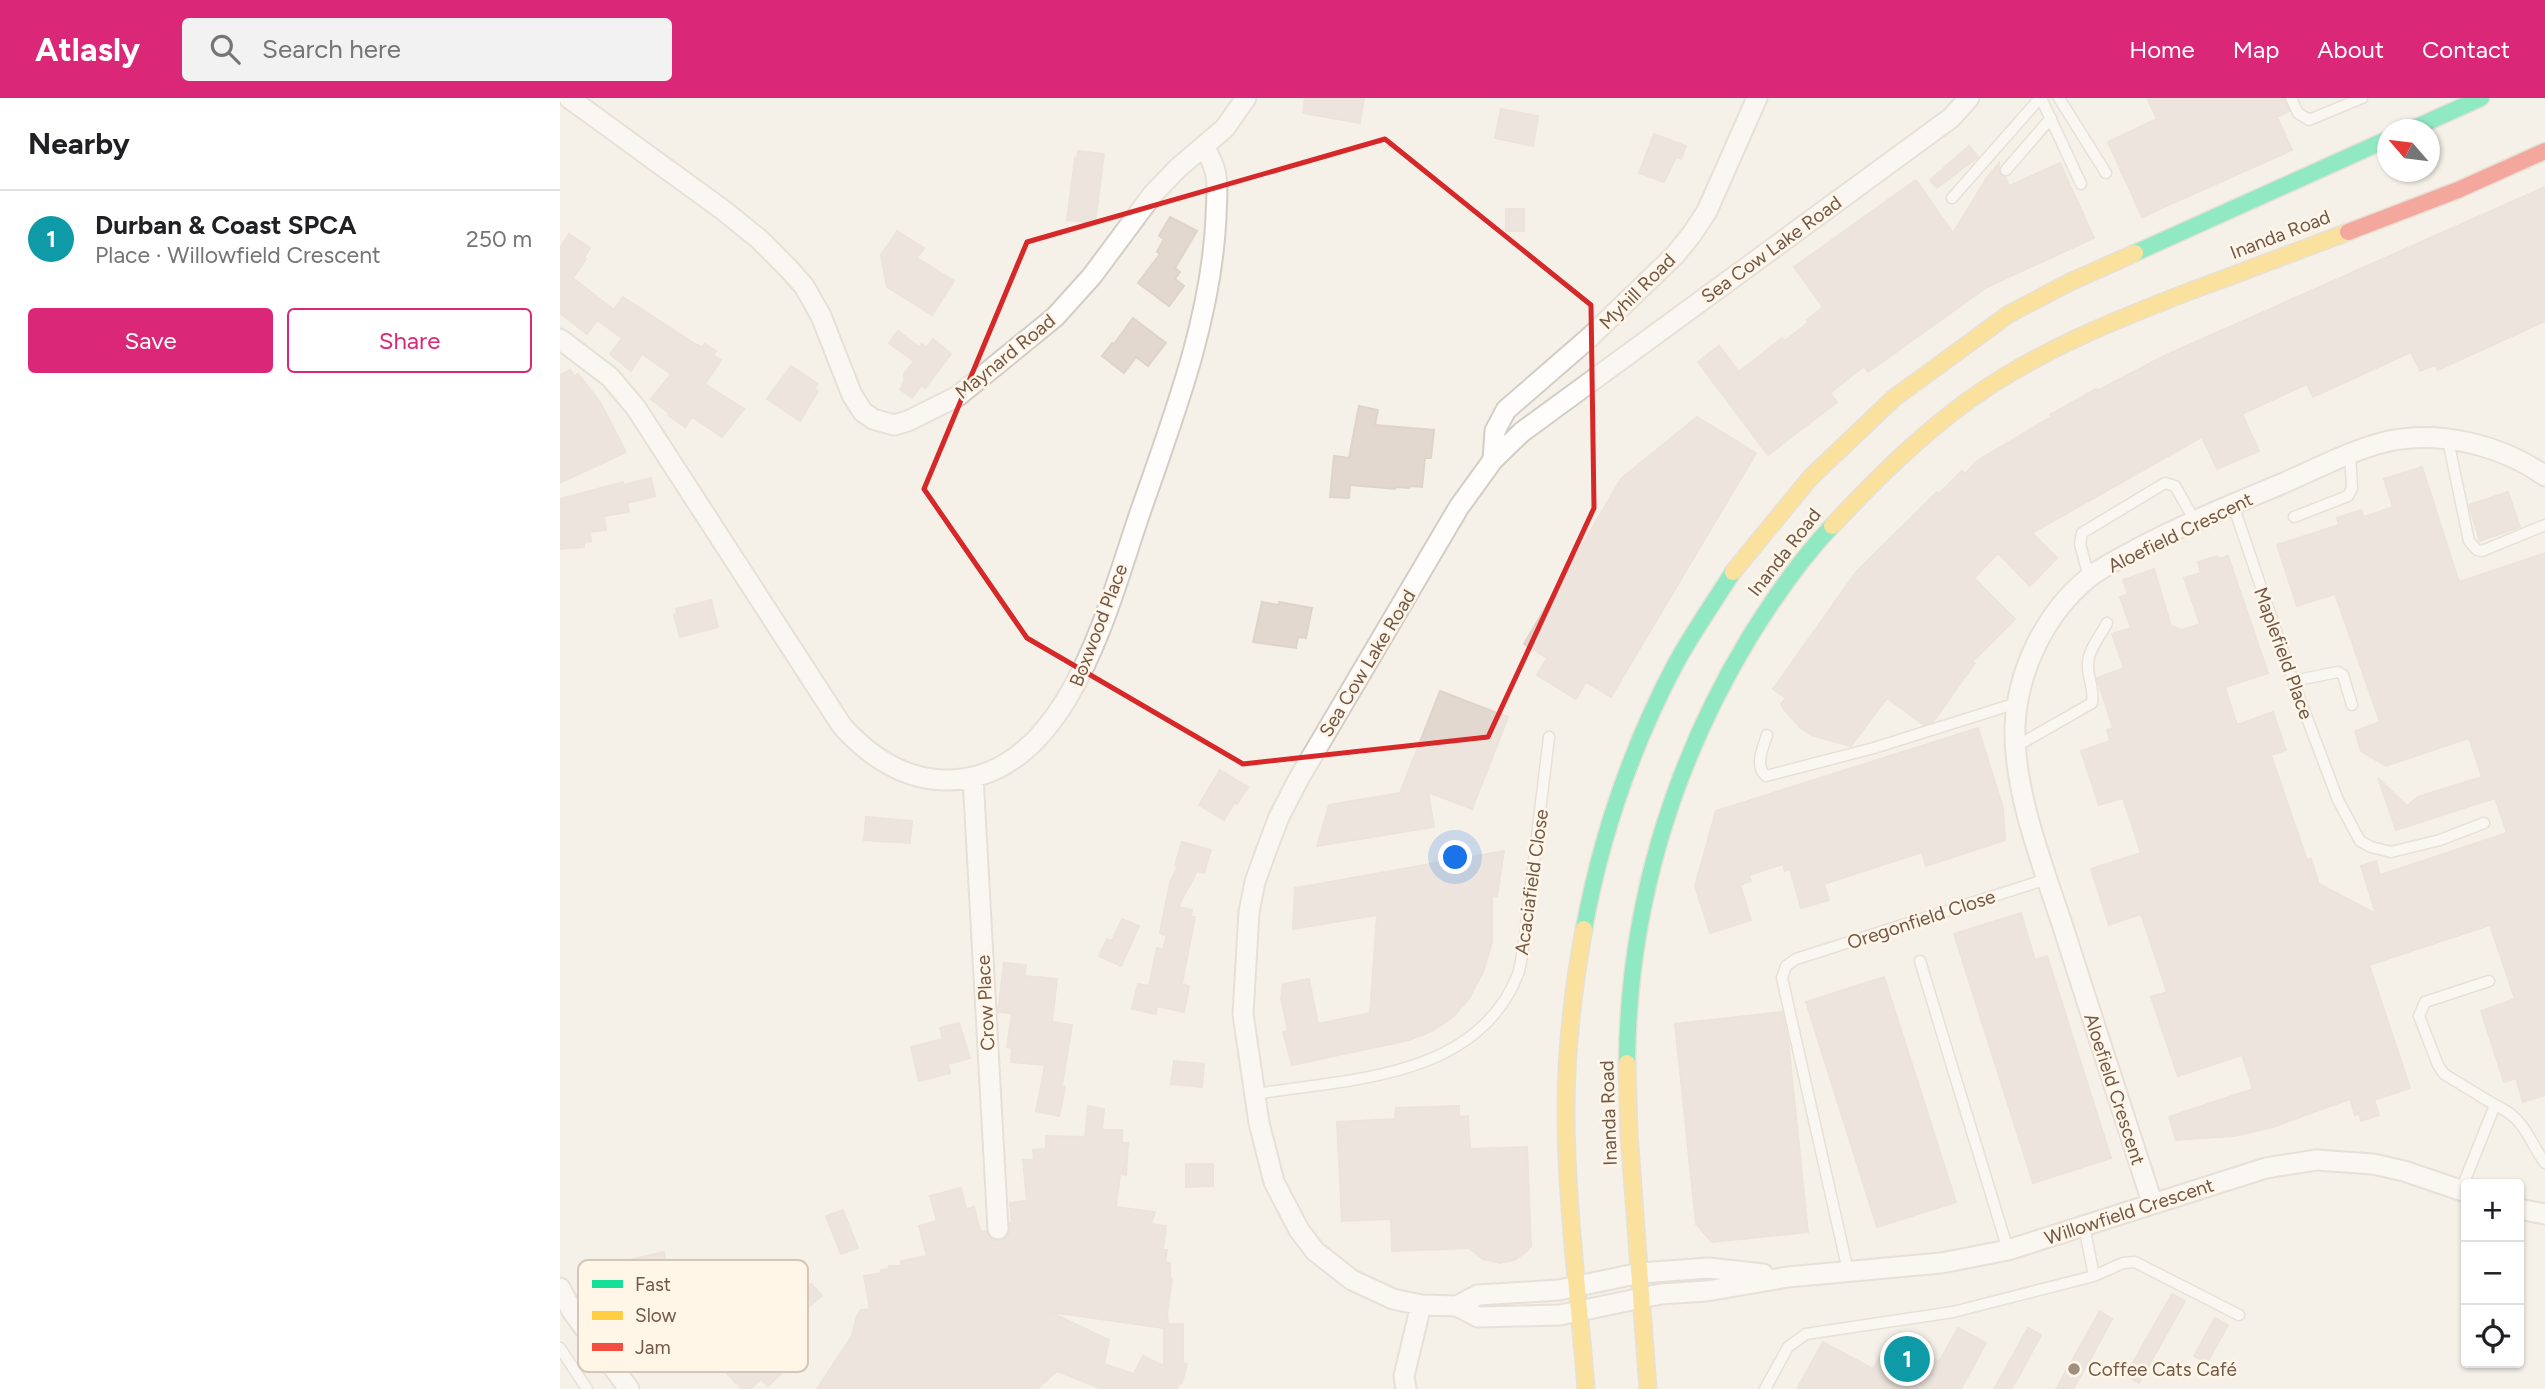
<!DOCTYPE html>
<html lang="en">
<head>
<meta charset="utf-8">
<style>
  body { margin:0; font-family:Figtree,sans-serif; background:#f2f2f2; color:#202124 }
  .controls { position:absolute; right:21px; bottom:21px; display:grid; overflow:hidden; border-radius:7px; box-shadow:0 2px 5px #0004 }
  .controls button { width:63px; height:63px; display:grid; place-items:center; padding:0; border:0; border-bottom:2px solid #e0e0e0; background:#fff; color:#202124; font:35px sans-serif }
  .compass { position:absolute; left:1817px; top:21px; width:63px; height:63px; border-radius:50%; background:#fff; box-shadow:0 2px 5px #0004; rotate:298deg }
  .you { position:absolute; left:896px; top:760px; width:24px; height:24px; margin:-18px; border:5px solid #fff; border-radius:50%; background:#1a73e8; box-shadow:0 0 0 10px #1a73e833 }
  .badge { display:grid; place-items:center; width:46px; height:46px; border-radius:50%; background:#db2777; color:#fff; font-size:23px; font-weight:700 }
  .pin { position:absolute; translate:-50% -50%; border:4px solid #fff; box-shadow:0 2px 7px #0006 }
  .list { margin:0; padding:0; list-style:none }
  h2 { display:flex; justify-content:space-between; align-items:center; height:91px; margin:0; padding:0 28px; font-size:30px }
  h2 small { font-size:23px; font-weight:400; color:#757577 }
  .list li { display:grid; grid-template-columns:46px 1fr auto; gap:21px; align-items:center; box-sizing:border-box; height:98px; padding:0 28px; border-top:2px solid #e0e0e0 }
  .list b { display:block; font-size:26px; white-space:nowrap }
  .list p { margin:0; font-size:23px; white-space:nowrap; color:#757577 }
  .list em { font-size:23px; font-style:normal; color:#757577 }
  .actions { display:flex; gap:14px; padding:21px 28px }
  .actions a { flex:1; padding:16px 0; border:2px solid #db2777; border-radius:7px; text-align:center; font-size:24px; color:#db2777 }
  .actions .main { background:#db2777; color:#fff }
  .icon { flex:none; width:38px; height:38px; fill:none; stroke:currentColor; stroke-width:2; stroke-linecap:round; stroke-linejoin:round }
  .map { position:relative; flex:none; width:1985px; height:1291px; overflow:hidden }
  header { display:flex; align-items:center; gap:42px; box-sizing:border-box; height:98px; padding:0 35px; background:#db2777; color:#fff }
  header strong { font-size:33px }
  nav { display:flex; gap:38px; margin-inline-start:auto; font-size:24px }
  .search { width:490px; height:63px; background:#f2f2f2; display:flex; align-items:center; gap:18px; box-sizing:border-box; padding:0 24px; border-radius:7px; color:#757577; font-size:26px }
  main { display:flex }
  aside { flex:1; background:#fff }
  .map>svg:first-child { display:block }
</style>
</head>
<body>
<header>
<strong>Atlasly</strong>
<div class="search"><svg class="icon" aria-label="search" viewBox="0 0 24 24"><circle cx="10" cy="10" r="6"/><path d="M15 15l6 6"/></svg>Search here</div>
<nav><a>Home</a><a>Map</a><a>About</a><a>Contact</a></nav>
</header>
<main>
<aside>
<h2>Nearby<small></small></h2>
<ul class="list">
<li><span class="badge" style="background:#0f9aa8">1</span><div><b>Durban &amp; Coast SPCA</b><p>Place · Willowfield Crescent</p></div><em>250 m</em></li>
</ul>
<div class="actions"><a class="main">Save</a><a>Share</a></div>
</aside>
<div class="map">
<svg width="1985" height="1291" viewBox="0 0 1985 1291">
  <rect width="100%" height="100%" fill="#f6f1e8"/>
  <!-- building -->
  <path fill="#e2d8d0" stroke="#dfd4ca" stroke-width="2" fill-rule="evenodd" d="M745,0H804L800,25L743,15Z
    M1587,0H1724L1729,13L1717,19L1732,52L1582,119L1548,44L1597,21Z
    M941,11L978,18L973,48L935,40Z
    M1094,36L1126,48L1121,61L1116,59L1104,84L1079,75Z
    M1409,48L1418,59L1377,90L1370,82Z
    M518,53L544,56L535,125L507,122L515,60L517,61Z
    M1439,65V75L1445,79L1449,88L1500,65L1534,140L1427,189L1308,274L1304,268L1270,295L1277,304L1208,357L1138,264L1159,248L1179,274L1222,240L1225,243L1249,224L1247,222L1263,209L1234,169L1356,82L1393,135L1426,81Z
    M1985,89V223L1878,272L1875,267L1860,273L1851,254L1753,299L1747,286L1682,316L1699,353L1657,371L1642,339L1472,435L1497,460L1470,488L1438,455L1414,480L1455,521L1412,564L1415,565L1373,624L1364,627L1327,600L1291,648L1251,637L1241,630L1225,613L1221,606L1226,600L1213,591L1297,473L1377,394L1379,396L1402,373L1405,376L1417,363L1491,319L1490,317L1536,291L1537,293L1604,258Z
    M946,111H964V133H946Z
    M610,119L637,133L615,170L620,174L615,181L624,188L609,208L578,185L600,156L597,154L604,141L599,138Z
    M337,133L364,150L357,160L394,183L372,217L327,189L321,157Z
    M9,136L30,150L24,160L26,161L13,180L54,212L63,199L135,246L142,249L145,246L156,253L153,257L161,262L145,286L184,311L162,339L132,319L125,329L108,317L109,315L91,301L111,276L82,256L71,273L50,256L62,240L37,222L27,236L0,215V150Z
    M573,220L606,245L588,268L576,259L564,275L542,258L552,245L554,246Z
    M338,233L359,249L362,246L366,250L373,241L391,256L365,290L361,287L352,300L340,291L344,284V276L354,263L329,245Z
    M231,268L258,286L254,291L258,293L240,323L207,301Z
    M10,272L15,279L18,276L40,304L66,354L0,385V277Z
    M799,308L818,312L815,327L874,332L871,360H865L862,389L850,388L849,390L835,389V391L790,387L789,400L770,399L774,358L789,360Z
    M1137,319L1196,355L1051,599L1026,584L1016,601L977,577L987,560L964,546L1061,381Z
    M1862,369L1899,484L1985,455V997L1963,1004L1956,980L1944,984L1921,913L1955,901L1930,827L1809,867L1850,990L1814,1002L1819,1017L1801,1023L1799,1015L1795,1017L1790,1001L1713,1029L1674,1038L1616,1042L1609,1019L1693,991L1682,957L1618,978L1591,899L1607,894L1581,816L1549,827L1531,771L1581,755L1563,700L1539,707L1521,653L1550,643L1547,632L1553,630L1537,580L1564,570L1552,536L1571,530L1560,499L1568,496L1563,482L1594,471L1611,528L1622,532L1640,526L1624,480L1641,475L1638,464L1657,458L1658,461L1668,458L1708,575L1665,589L1677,627L1713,614L1726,652L1711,657L1747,762L1751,761L1759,786L1816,816L1801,768L1816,763L1820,777L1947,735L1935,700L1836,732L1818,680L1847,708L1858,699L1922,679L1909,640L1826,668L1801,653L1795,633L1820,624L1775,496L1737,508L1717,447L1779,427L1777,420L1801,412L1804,419L1833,409L1824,381Z
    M91,380L95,398L67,405L69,414L44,418L46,432L30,434L31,443L24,445V449L0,451V401L63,384V387Z
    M1948,394L1960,429L1920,443L1909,407Z
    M151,502L158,529L120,539L114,517L117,516L116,511Z
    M702,504L719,507V504L752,510L746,540L738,539L736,550L693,544Z
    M880,593L948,619L912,711L868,694L874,729L757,748L769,707L840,695Z
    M1418,630L1443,710L1445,742L1366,768L1362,754L1264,786L1269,802L1241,810L1230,771L1225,773L1223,766L1189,777L1191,783L1180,787L1191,822L1150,835L1135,788L1156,713Z
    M660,672L688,689L677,706L675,704L664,722L639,707Z
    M306,719L352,723L350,745L304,742Z
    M622,744L651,752L644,775L637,773L618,809L632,812L631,819H635L622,886L629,888L624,914L597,908L596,916L572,911L578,886L589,888L597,850L603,852L609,828L604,837L600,835L610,785L618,768L615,767Z
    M944,753L937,798L932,799V844L923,874L908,902L893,919L872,933L849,942L732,967L723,934L728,933L721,900L723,886L749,881L758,926L810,915L817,817L733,831L735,790Z
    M1461,815L1475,862L1487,858L1551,1060L1473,1085L1394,836Z
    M562,821L579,828L561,868L539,858L547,841L552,843Z
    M444,865L466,867L465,878L497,881L492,924L512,927L502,988L505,989L499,1018L476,1013L485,967L451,964L452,950L447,949L452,915L438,914Z
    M1324,879L1396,1104L1317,1129L1246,904Z
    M1222,914L1228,942L1248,1134L1152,1144L1136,1126L1115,926Z
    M399,925L410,960L388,966L390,975L359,983L351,949L383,941L380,930Z
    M614,963L644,966L642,989L611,986Z
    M528,1008L544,1011L542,1032H562V1045H568L566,1077L560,1076L556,1109L595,1114L591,1126L606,1128L603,1152H607L605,1164L610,1165V1180L612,1181L607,1216L608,1226H623V1265L627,1266L622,1285H620L617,1291H542L497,1273L477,1291H257L292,1238L296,1220L301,1212L310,1211L304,1178L322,1175L321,1172L329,1171V1168H341V1163L367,1158L359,1128L377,1123L370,1098L401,1090L406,1111L414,1109L420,1133H426L433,1142H444L449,1136L450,1125H452L450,1105L467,1103L463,1062H474L473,1052L486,1051V1038L525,1039ZM490,1214L604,1230V1268L583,1258L574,1276L544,1266L549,1242Z
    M899,1008V1019L908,1018L910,1051L967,1049L971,1148L966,1154L954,1162L940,1165L923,1161L909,1150L832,1153L831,1121L782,1123L777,1024L835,1021L836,1010Z
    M626,1066H653V1088L626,1089Z
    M283,1112L298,1150L281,1156L266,1118Z
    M104,1154L111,1189L72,1197L65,1163Z
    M251,1186L262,1198L224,1229L220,1224L196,1244L223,1274L208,1288L201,1281L190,1291H182L149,1257L134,1227L175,1205L184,1221L222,1190Z
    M1612,1196L1625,1203L1579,1285L1566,1277Z
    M1540,1213L1552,1221L1532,1258L1513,1291H1496Z
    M1655,1220L1668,1227L1647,1265L1634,1258Z
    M1398,1230L1426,1245L1401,1291H1237L1263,1244L1313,1271L1327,1247L1331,1249L1337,1240L1379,1264Z
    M1468,1230L1481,1237L1459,1278L1451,1291H1434Z"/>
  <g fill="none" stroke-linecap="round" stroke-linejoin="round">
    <defs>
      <path id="lane" d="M1481,0L1521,86
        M1499,0L1546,75
        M1731,0L1738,15L1749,22L1802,0
        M1446,72L1491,20
        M1392,100L1480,0
        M1888,342L1909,443L1917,452L1922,453L1985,427
        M1673,407L1733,583L1778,702L1800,743L1811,749L1831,754L1880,742L1924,725
        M1734,419L1788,398L1792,390L1790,356
        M1529,479L1520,446L1522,435L1605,385L1615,388L1635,423
        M1733,583L1778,574L1783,577L1792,607
        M1207,637C1203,650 1194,668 1206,678L1314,650L1457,605
        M1455,649L1532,605C1535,592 1527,579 1528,566C1528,552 1541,537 1547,525
        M1360,863L1448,1152
        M695,996C789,981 917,981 958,876C961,867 962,855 964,845L989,639
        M1935,1007C1966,1021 1967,1040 1985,1065
        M1901,1092L1935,1007L1884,976L1878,967L1859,918L1865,904L1929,883
        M1288,1173L1222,880L1226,868L1236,861L1487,781
        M1534,1178L1563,1165L1575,1164L1679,1217
        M0,1250L27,1291
        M1205,1291L1228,1249L1246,1236L1393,1214L1534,1178L1524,1128"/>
      <path id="street" d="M9,0L163,112L199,141L228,170L244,188L261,218L292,297L303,314L313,321L334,327L348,323L398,298L495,219L532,178L593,96L618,70L665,30L686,0
        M1409,0L1391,20L962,334L933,362L899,409L738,682L719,719L706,753L695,784L689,814L683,916L699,1025L714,1084L739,1132L755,1153L792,1182L833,1201L861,1207L897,1208L918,1219L1000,1217L1101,1196L1147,1193L1228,1179L1381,1165L1448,1152L1706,1070L1756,1062L1813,1066L1844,1073L1906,1094
        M0,241L50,279L76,310L282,628C310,659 345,682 387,682C509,682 549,503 581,412C614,317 651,222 656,120C656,105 659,87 655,73C653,64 648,56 644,49
        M933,362L935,333L946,312L1030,239L1115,157L1132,136L1147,113L1197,0
        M413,679L438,1131
        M1592,1104C1563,1014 1533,923 1504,832C1484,771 1453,693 1455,629C1457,573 1485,516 1527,481C1542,469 1561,460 1577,451C1626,425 1676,405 1726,384C1760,369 1794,351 1829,343C1881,332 1943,348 1985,378
        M1959,1111L1985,1116
        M0,1190L12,1213L69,1291
        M897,1208L918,1197L999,1192L1080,1175L1149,1170L1203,1176
        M846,1291L844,1278L861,1207"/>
      <path id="fast" d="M1850,32L1921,0
        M1575,155L1828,41
        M1024,831C1041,738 1072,648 1116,565C1133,534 1154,504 1173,474
        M1067,965C1068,814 1111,669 1189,540C1213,501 1240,462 1272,428"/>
      <path id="slow" d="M1272,428C1314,383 1358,339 1409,302C1477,253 1555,222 1633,192C1685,173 1737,153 1788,134
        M1173,474L1250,380L1334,300L1449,216L1510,184L1575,155
        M1024,831C1013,891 1006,952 1006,1013C1006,1106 1019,1198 1026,1291
        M1067,965L1069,1036L1088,1291"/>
      <path id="jam" d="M1788,134L1898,92L1985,53"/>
    </defs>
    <!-- lane casing -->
    <use href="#lane" stroke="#d4cdc5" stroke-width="13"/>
    <!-- street casing -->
    <use href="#street" stroke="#d4cdc5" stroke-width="23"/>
    <!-- fast casing -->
    <use href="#fast" stroke="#d4cdc4" stroke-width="19"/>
    <!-- slow casing -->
    <use href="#slow" stroke="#d4cdc4" stroke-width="19"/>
    <!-- jam casing -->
    <use href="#jam" stroke="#d4cdc4" stroke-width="19"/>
    <!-- lane -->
    <use href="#lane" stroke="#fefdfc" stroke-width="10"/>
    <!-- street -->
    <use href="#street" stroke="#fefdfc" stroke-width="19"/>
    <!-- fast -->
    <use href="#fast" stroke="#16e098" stroke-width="16"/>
    <!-- slow -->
    <use href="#slow" stroke="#ffcf43" stroke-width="16"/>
    <!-- jam -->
    <use href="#jam" stroke="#f24e42" stroke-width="16"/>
  </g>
  <!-- marked area -->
  <path d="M0 0H1985V1291H0ZM825,41L1031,207L1034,410L928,639L683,666L467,540L364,391L467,144Z" fill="#f6f1e8" fill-opacity=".55" fill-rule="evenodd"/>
  <path fill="none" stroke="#d62828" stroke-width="5" stroke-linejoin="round" d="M825,41L1031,207L1034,410L928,639L683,666L467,540L364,391L467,144Z"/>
  <!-- markers -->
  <circle fill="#a08e81" stroke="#fff6e8" stroke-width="2.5" cx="1514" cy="1271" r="7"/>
  <g text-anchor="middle" stroke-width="5" stroke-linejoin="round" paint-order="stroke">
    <!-- street labels -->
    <g font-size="19" fill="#725849" stroke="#fff6e8">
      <text transform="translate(1720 136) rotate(-21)" y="7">Inanda Road</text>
      <text transform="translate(1211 151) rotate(-36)" y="7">Sea Cow Lake Road</text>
      <text transform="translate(1077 193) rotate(-45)" y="7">Myhill Road</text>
      <text transform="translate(445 258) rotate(-39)" y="7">Maynard Road</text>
      <text transform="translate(1620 434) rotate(-26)" y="7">Aloefield Crescent</text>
      <text transform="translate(1224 454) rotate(-52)" y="7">Inanda Road</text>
      <text transform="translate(538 527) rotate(-69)" y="7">Boxwood Place</text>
      <text transform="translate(1724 555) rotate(70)" y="7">Maplefield Place</text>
      <text transform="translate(807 565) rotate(-59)" y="7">Sea Cow Lake Road</text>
      <text transform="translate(971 784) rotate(-82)" y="7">Acaciafield Close</text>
      <text transform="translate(1361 821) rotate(-18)" y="7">Oregonfield Close</text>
      <text transform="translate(425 905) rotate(-93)" y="7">Crow Place</text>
      <text transform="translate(1555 991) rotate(72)" y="7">Aloefield Crescent</text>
      <text transform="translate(1048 1015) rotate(-92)" y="7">Inanda Road</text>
      <text transform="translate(1569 1113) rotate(-18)" y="7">Willowfield Crescent</text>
    </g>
    <!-- poi labels -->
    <g font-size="19" fill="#725849" stroke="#fff6e8" text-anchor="start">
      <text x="1528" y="1278">Coffee Cats Café</text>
    </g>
  </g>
  <!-- legend -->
  <rect x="18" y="1162" width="230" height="112" rx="10" fill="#fff6e8" stroke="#d5c7b8" stroke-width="2"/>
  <rect x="32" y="1182" width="31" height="8" fill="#16e098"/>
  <rect x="32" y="1213" width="31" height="9" fill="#ffcf43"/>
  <rect x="32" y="1245" width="31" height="8" fill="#f24e42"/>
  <g font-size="19" fill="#725849">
    <text x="75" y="1193">Fast</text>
    <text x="75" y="1224">Slow</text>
    <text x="75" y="1256">Jam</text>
  </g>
</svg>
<div class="controls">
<button>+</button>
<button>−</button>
<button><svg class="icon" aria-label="locate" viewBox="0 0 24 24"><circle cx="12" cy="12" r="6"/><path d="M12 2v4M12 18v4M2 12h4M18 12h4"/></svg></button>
</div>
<svg class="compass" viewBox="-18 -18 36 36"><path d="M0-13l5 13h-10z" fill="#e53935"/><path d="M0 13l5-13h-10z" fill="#757577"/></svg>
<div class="you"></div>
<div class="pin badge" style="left:1347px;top:1261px;background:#0f9aa8">1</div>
</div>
</main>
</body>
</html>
